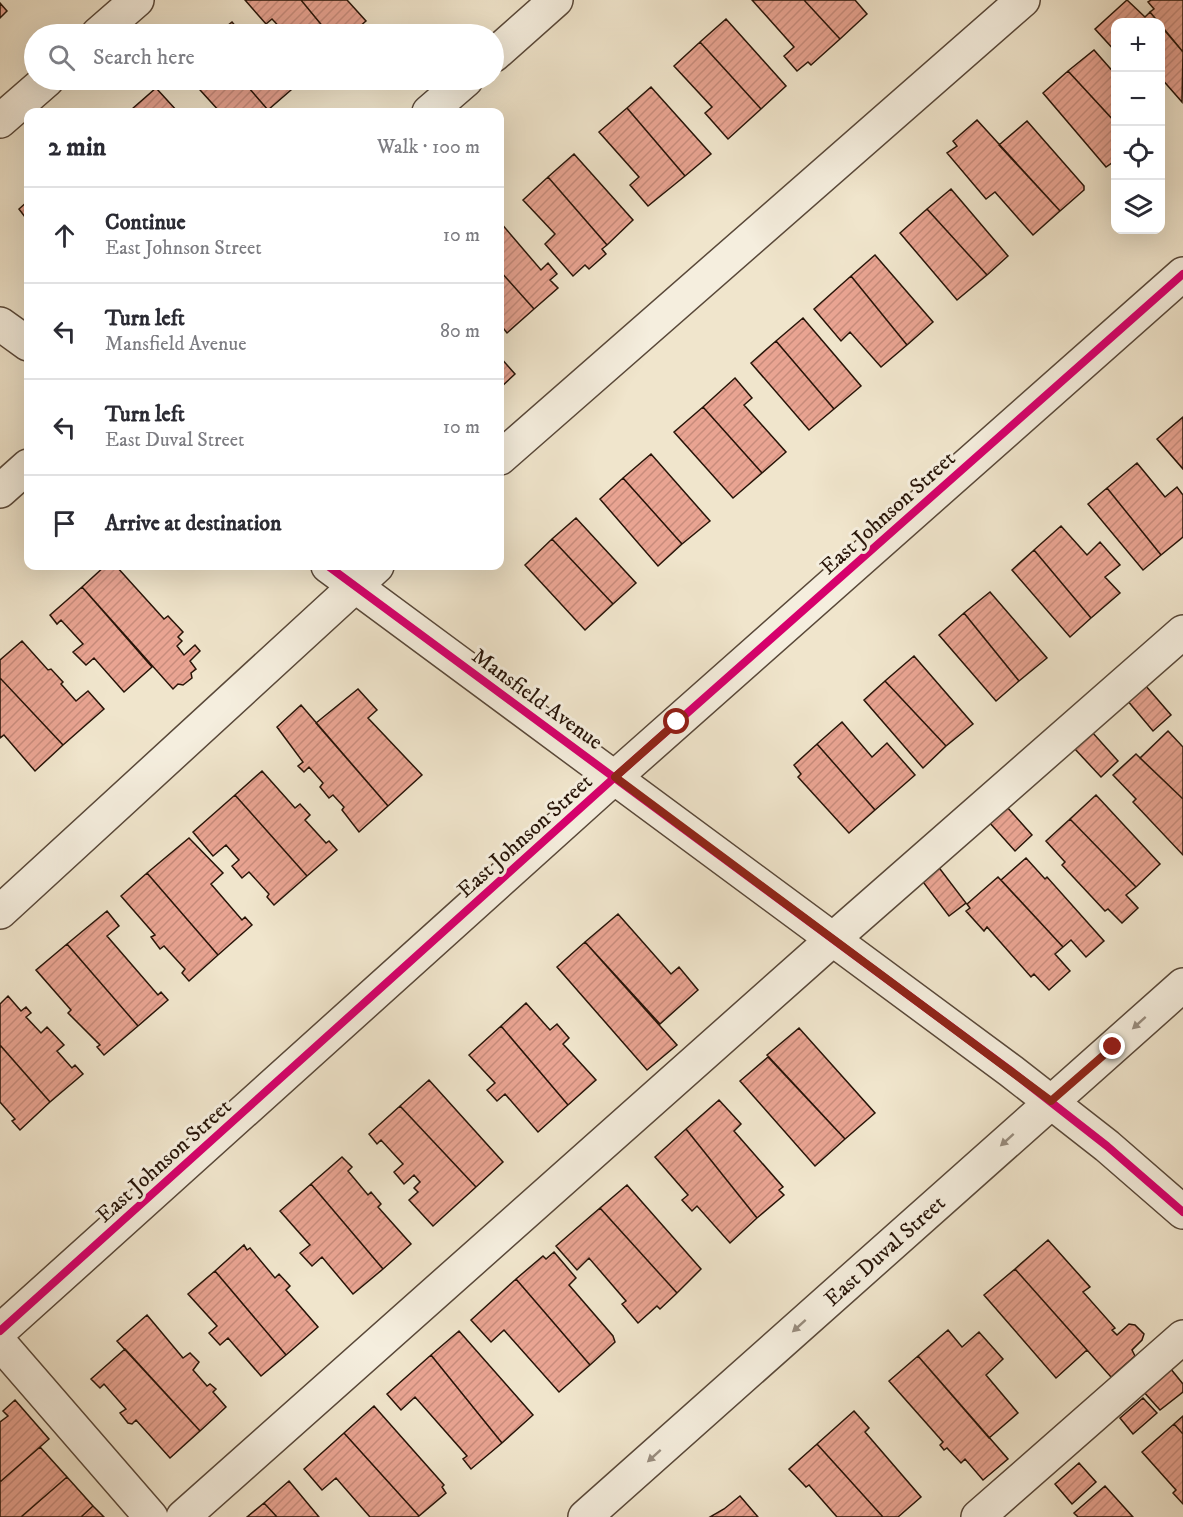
<!DOCTYPE html>
<html lang="en">
<head>
<meta charset="utf-8">
<style>
  body { margin:0; font-family:"IM FELL DW Pica",serif; background:#f2f2f3; color:#2b2b33 }
  .controls { position:absolute; right:18px; top:18px; display:grid; overflow:hidden; border-radius:12px; box-shadow:0 6px 24px #0002 }
  .controls button { width:54px; height:54px; display:grid; place-items:center; padding:0; border:0; border-bottom:2px solid #e1e1e2; background:#fff; color:#2b2b33; font:30px sans-serif }
  .stop { position:absolute; width:18px; height:18px; margin:-14px; border:4px solid #8f2418; border-radius:50%; background:#fff }
  .stop.end { background:#8f2418; border-color:#fff; box-shadow:0 2px 6px #0008 }
  .list { margin:0; padding:0; list-style:none }
  h2 { display:flex; justify-content:space-between; align-items:center; height:78px; margin:0; padding:0 24px; font-size:26px }
  h2 small { font-size:20px; font-weight:400; color:#7c7c81 }
  .list li { display:grid; grid-template-columns:39px 1fr auto; gap:18px; align-items:center; box-sizing:border-box; height:96px; padding:0 24px; border-top:2px solid #e1e1e2 }
  .list b { display:block; font-size:22px; white-space:nowrap }
  .list p { margin:0; font-size:20px; white-space:nowrap; color:#7c7c81 }
  .list em { font-size:20px; font-style:normal; color:#7c7c81 }
  .icon { flex:none; width:33px; height:33px; fill:none; stroke:currentColor; stroke-width:2; stroke-linecap:round; stroke-linejoin:round }
  .map { position:relative; flex:none; width:1183px; height:1517px; overflow:hidden }
  .search { position:absolute; background:#fff; box-shadow:0 6px 24px #0002; left:24px; top:24px; width:480px; height:66px; display:flex; align-items:center; gap:15px; box-sizing:border-box; padding:0 21px; border-radius:33px; color:#7c7c81; font-size:22px }
  .panel { position:absolute; background:#fff; box-shadow:0 6px 24px #0002; left:24px; top:108px; width:480px; height:462px; border-radius:12px }
  .map>svg:first-child { display:block }
</style>
</head>
<body>
<div class="map">
<svg width="1183" height="1517" viewBox="0 0 1183 1517">
  <defs>
    <pattern id="building-hatch" width="6" height="6" patternUnits="userSpaceOnUse" patternTransform="scale(1.5)"><rect width="6" height="6" fill="#e9a492"/><path d="M-1 1l2-2M0 6l6-6M5 7l2-2" fill="none" stroke="#c88c7c"/></pattern>
  </defs>
  <rect width="100%" height="100%" fill="#f0e5cc"/>
  <filter id="stains"><feTurbulence type="fractalNoise" baseFrequency=".00333" numOctaves="4"/><feColorMatrix values="0 0 0 0 .2 0 0 0 0 .09 0 0 0 0 .02 0 0 0 .5 -.17"/></filter>
  <radialGradient id="worn" r=".72"><stop offset=".6" stop-color="#630" stop-opacity="0"/><stop offset="1" stop-color="#630" stop-opacity=".3"/></radialGradient>
  <!-- building -->
  <path fill="url(#building-hatch)" stroke="#271408" stroke-width="1.5" d="M245,0H301L329,34H286L272,19L266,24Z
    M301,0H347L366,21L351,34H329Z
    M752,0H804L840,39L811,65L808,62L797,71L784,56L794,47Z
    M804,0H855L867,14L840,39Z
    M1127,0L1145,17L1150,12L1158,22H1116V52L1095,29Z
    M1151,0H1183V52L1150,12L1154,9L1148,2Z
    M0,3L7,11L0,18Z
    M726,19L786,86L761,109L700,42Z
    M232,22L242,34H217Z
    M1160,25L1183,52L1182,102L1160,77Z
    M700,42L761,109L728,139L705,113L712,107L674,66Z
    M1094,50L1116,75V123L1068,71Z
    M1068,71L1116,123V160L1106,167L1043,93Z
    M191,80H242L268,110L265,112H220Z
    M242,80H282L291,90L268,110Z
    M651,87L711,154L685,176L627,108Z
    M156,88L178,112H135L132,109Z
    M627,108L685,176L648,206L630,185L639,177L599,132Z
    M977,120L1060,211L1033,235L995,192L986,199L947,153L957,146L953,141Z
    M1027,121L1084,186V190L1060,211L999,145Z
    M574,154L633,220L607,245L548,177Z
    M548,177L607,245L602,249L606,254L589,269L585,265L573,276L545,244L555,234L523,200Z
    M951,189L1008,256L987,275L927,209Z
    M28,201V221L19,209Z
    M927,209L987,275L957,300L900,233Z
    M500,222L541,270L548,263L557,274L550,280L558,288L534,309L500,271Z
    M875,255L933,322L907,345L851,276Z
    M500,271L534,309L507,333L500,324Z
    M851,276L907,345L881,367L850,332L841,341L814,309Z
    M803,318L861,386L834,409L776,341Z
    M776,341L834,409L809,430L751,363Z
    M500,357L515,374L500,388Z
    M735,378L752,398L744,405L786,452L762,473L703,407Z
    M703,407L762,473L733,498L674,432Z
    M1183,417V469L1157,439Z
    M651,454L710,521L682,544L623,478Z
    M1137,463L1165,497L1177,487L1183,495V537L1161,555L1107,488Z
    M623,478L682,544L658,566L600,499Z
    M1107,488L1161,555L1143,570L1088,504Z
    M576,518L636,583L613,604L552,539Z
    M1061,526L1087,555L1100,542L1120,565L1105,577L1120,593L1091,618L1034,550Z
    M552,539L613,604L585,630L525,565Z
    M1034,550L1091,618L1070,637L1012,570Z
    M105,566H116L164,619L168,616L183,632L178,637L182,641L177,646L184,655L195,645L200,651L190,661L196,669L191,673L192,678L183,685L178,684L173,689L82,587Z
    M82,587L152,667L124,692L94,658L86,665L73,652L83,644L61,620L57,624L50,615Z
    M990,592L1047,658L1019,681L964,613Z
    M964,613L1019,681L996,701L939,635Z
    M22,641L48,670L51,669L63,682L61,684L76,701L88,691L104,709L63,745L0,678V660Z
    M914,656L973,724L946,746L885,681Z
    M0,678L63,745L35,771L4,735L0,738Z
    M885,681L946,746L923,768L864,700Z
    M1145,685L1171,715L1153,731L1127,700Z
    M358,689L377,710L368,718L422,775L388,806L316,723Z
    M301,705L388,806L359,832L342,810L344,807L333,795L329,798L320,787L323,783L309,767L304,772L298,766L303,762L277,727Z
    M842,722L872,757L887,743L915,775L875,810L817,744Z
    M1168,731L1183,747V799L1140,758Z
    M1092,732L1118,761L1101,777L1074,748Z
    M817,744L875,810L849,833L798,777L801,774L794,765Z
    M1136,754L1183,799V855L1133,802L1136,799L1113,775Z
    M262,771L295,808L300,804L310,815L305,820L326,843L329,841L337,850L307,876L235,795Z
    M235,795L307,876L274,905L267,897L269,894L249,872L242,878L232,866L239,860L226,845L213,856L193,832Z
    M1096,795L1160,864L1136,887L1070,819Z
    M1007,807L1032,835L1015,851L989,822Z
    M1070,819L1136,887L1126,895L1138,908L1122,923L1108,909L1105,911L1062,865L1065,862L1046,841Z
    M189,838L223,873L211,884L242,920L245,917L252,925L218,955L147,873Z
    M1026,858L1045,879L1047,877L1104,941L1086,957L1071,940L1063,947L1001,880Z
    M937,865L966,903L949,916L920,878Z
    M147,873L218,955L189,981L182,973L185,969L164,946L160,949L151,937L155,935L121,896Z
    M998,877L1063,947L1055,954L1070,971L1049,990L1034,974L1031,977L987,927L984,931L966,911L970,908L967,904Z
    M107,911L119,926L107,936L158,995L161,992L168,1000L138,1026L67,944Z
    M618,914L671,974L679,967L698,990L660,1024L585,942Z
    M585,942L677,1045L647,1070L557,967Z
    M67,944L138,1026L104,1055L97,1047L100,1045L68,1013L71,1010L36,970Z
    M8,996L21,1011L26,1007L31,1013L26,1017L41,1033L47,1027L64,1045L57,1051L72,1068L75,1065L83,1074L50,1102L0,1045V1004Z
    M526,1003L550,1030L557,1024L569,1038L563,1044L596,1080L568,1105L501,1026Z
    M501,1026L568,1105L538,1132L505,1094L497,1101L487,1090L495,1083L469,1055Z
    M799,1028L875,1113L845,1139L767,1055Z
    M0,1045L50,1102L20,1130L12,1121L15,1119L0,1102Z
    M768,1057L845,1139L815,1166L740,1081Z
    M429,1080L503,1162L476,1187L400,1106Z
    M719,1100L741,1124L734,1131L783,1187L779,1190L784,1195L757,1218L686,1129Z
    M400,1106L476,1187L433,1226L409,1200L418,1192L414,1188L420,1182L414,1175L404,1184L394,1172L403,1164L381,1140L377,1144L369,1134Z
    M686,1129L757,1218L730,1243L697,1206L692,1211L682,1200L688,1195L655,1157Z
    M342,1157L352,1167L348,1171L368,1195L371,1192L381,1204L378,1207L411,1244L383,1269L311,1184Z
    M311,1184L383,1269L353,1294L322,1257L312,1266L300,1253L310,1245L280,1211Z
    M627,1185L701,1269L677,1293L600,1208Z
    M600,1208L677,1293L660,1309L657,1306L638,1323L622,1304L626,1301L589,1258L577,1270L556,1246Z
    M1048,1240L1090,1287L1083,1292L1115,1328L1112,1330L1117,1335L1129,1324L1135,1325L1144,1334L1142,1340L1132,1350L1135,1356L1111,1377L1015,1269Z
    M244,1245L247,1250L250,1248L275,1278L279,1274L290,1286L286,1290L318,1327L286,1355L215,1271Z
    M554,1252L576,1278L569,1285L613,1336L615,1342L590,1365L516,1279L543,1256L546,1259Z
    M1015,1269L1087,1350L1056,1378L984,1295Z
    M215,1271L286,1355L261,1376L228,1338L220,1345L209,1333L217,1326L188,1294Z
    M516,1279L590,1365L559,1392L504,1330L491,1342L471,1320Z
    M147,1315L183,1358L190,1353L199,1362L193,1370L207,1386L210,1384L216,1389L213,1392L226,1407L200,1431L117,1341Z
    M948,1330L962,1347L979,1332L1003,1359L986,1375L1018,1413L989,1438L918,1356Z
    M459,1331L533,1415L502,1443L431,1355Z
    M125,1349L200,1431L170,1458L136,1420L132,1424L128,1423L120,1413L126,1409L104,1384L100,1388L91,1379Z
    M431,1355L502,1443L471,1469L463,1459L467,1456L415,1397L401,1410L387,1394Z
    M918,1356L1008,1459L983,1480L965,1459L961,1463L947,1448L944,1450L940,1445L943,1442L889,1381Z
    M1170,1368L1183,1384V1392L1160,1410L1143,1391Z
    M1143,1398L1157,1413L1133,1434L1120,1418Z
    M15,1400L49,1439L0,1482V1422L8,1416L3,1411Z
    M374,1406L444,1485L442,1487L446,1493L419,1516L344,1433Z
    M854,1411L869,1428L865,1432L921,1497L898,1517H883L817,1444Z
    M1183,1416V1434L1174,1424Z
    M1174,1424L1183,1434V1504L1173,1493L1176,1490L1142,1452Z
    M344,1433L419,1516L418,1517H370L336,1478L322,1490L304,1469Z
    M817,1444L883,1517H837L809,1485L806,1487L789,1469Z
    M40,1447L67,1477L21,1517H0V1482Z
    M1079,1463L1096,1482L1072,1504L1055,1484Z
    M67,1477L93,1506L81,1517H21Z
    M289,1481L319,1517H277L264,1503Z
    M1105,1486L1133,1517H1078L1074,1513Z
    M740,1496L758,1517H710L724,1509Z
    M264,1503L277,1517H247Z
    M93,1506L104,1517H81Z"/>
  <g fill="none" stroke-linecap="round" stroke-linejoin="round">
    <defs>
      <path id="minor" d="M98,34L137,0
        M494,55L556,0
        M429,112L466,80
        M0,121L47,80
        M0,324L28,344
        M500,458L1023,0
        M0,491L28,466
        M328,566L1011,1071L1107,1146L1183,1212
        M0,912L377,566
        M0,1331L615,777L1183,274
        M0,1343L151,1517
        M183,1517L833,939L1183,632
        M585,1517L1183,985
        M978,1517L1183,1337"/>
    </defs>
    <!-- minor casing -->
    <use href="#minor" stroke="#594839" stroke-width="36"/>
    <!-- minor -->
    <use href="#minor" stroke="#f5eede" stroke-width="33"/>
    <defs>
      <path id="cycleway" d="M328,566L1011,1071L1107,1146L1183,1212
        M0,1331L615,777L1183,274"/>
    </defs>
    <!-- cycleway casing -->
    <use href="#cycleway" stroke="#f5eede" stroke-width="11"/>
    <!-- cycleway -->
    <use href="#cycleway" stroke="#d6006c" stroke-width="8"/>
  </g>
  <!-- one-way arrows -->
  <defs><path id="oneway-solid" d="M-6-.8H1V-3.2L6.5 0L1 3.2V.8H-6Z" transform="scale(1.5)"/></defs>
  <g fill="#988c7e">
    <use href="#oneway-solid" transform="translate(1139 1023) rotate(138)"/>
    <use href="#oneway-solid" transform="translate(1007 1140) rotate(138)"/>
    <use href="#oneway-solid" transform="translate(799 1326) rotate(138)"/>
    <use href="#oneway-solid" transform="translate(654 1456) rotate(138)"/>
  </g>
  <g fill="none" stroke-linecap="round" stroke-linejoin="round">
    <!-- route -->
    <path stroke="#8f2418" stroke-width="8" d="M677,722L615,777L1051,1101L1113,1047"/>
  </g>
  <g text-anchor="middle" stroke-width="6" stroke-linejoin="round" paint-order="stroke">
    <!-- street labels -->
    <g font-size="22" fill="#271408" stroke="#f5eede">
      <text transform="translate(887 512) rotate(-42)" y="8">East Johnson Street</text>
      <text transform="translate(538 698) rotate(36)" y="8">Mansfield Avenue</text>
      <text transform="translate(524 835) rotate(-42)" y="8">East Johnson Street</text>
      <text transform="translate(163 1160) rotate(-42)" y="8">East Johnson Street</text>
      <text transform="translate(884 1250) rotate(-42)" y="8">East Duval Street</text>
    </g>
  </g>
  <rect width="100%" height="100%" filter="url(#stains)"/>
  <rect width="100%" height="100%" fill="url(#worn)"/>
</svg>
<div class="controls">
<button>+</button>
<button>−</button>
<button><svg class="icon" aria-label="locate" viewBox="0 0 24 24"><circle cx="12" cy="12" r="6"/><path d="M12 2v4M12 18v4M2 12h4M18 12h4"/></svg></button>
<button><svg class="icon" aria-label="layers" viewBox="0 0 24 24"><path d="M12 4l9 5-9 5-9-5zM3 14l9 5 9-5"/></svg></button>
</div>
<div class="stop" style="left:677px;top:722px"></div>
<div class="stop end" style="left:1113px;top:1047px"></div>
<div class="search"><svg class="icon" aria-label="search" viewBox="0 0 24 24"><circle cx="10" cy="10" r="6"/><path d="M15 15l6 6"/></svg>Search here</div>
<section class="panel">
<h2>2 min<small>Walk · 100 m</small></h2>
<ul class="list">
<li><svg class="icon" aria-label="ahead" viewBox="0 0 24 24"><path d="M12 20V5M6 11l6-6 6 6"/></svg><div><b>Continue</b><p>East Johnson Street</p></div><em>10 m</em></li>
<li><svg class="icon" aria-label="left" viewBox="0 0 24 24"><path d="M17 20v-9H6M10 6l-5 5 5 5"/></svg><div><b>Turn left</b><p>Mansfield Avenue</p></div><em>80 m</em></li>
<li><svg class="icon" aria-label="left" viewBox="0 0 24 24"><path d="M17 20v-9H6M10 6l-5 5 5 5"/></svg><div><b>Turn left</b><p>East Duval Street</p></div><em>10 m</em></li>
<li><svg class="icon" aria-label="arrive" viewBox="0 0 24 24"><path d="M6 21V4h12l-3 4 3 4H6"/></svg><div><b>Arrive at destination</b></div></li>
</ul>
</section>
</div>
</body>
</html>
